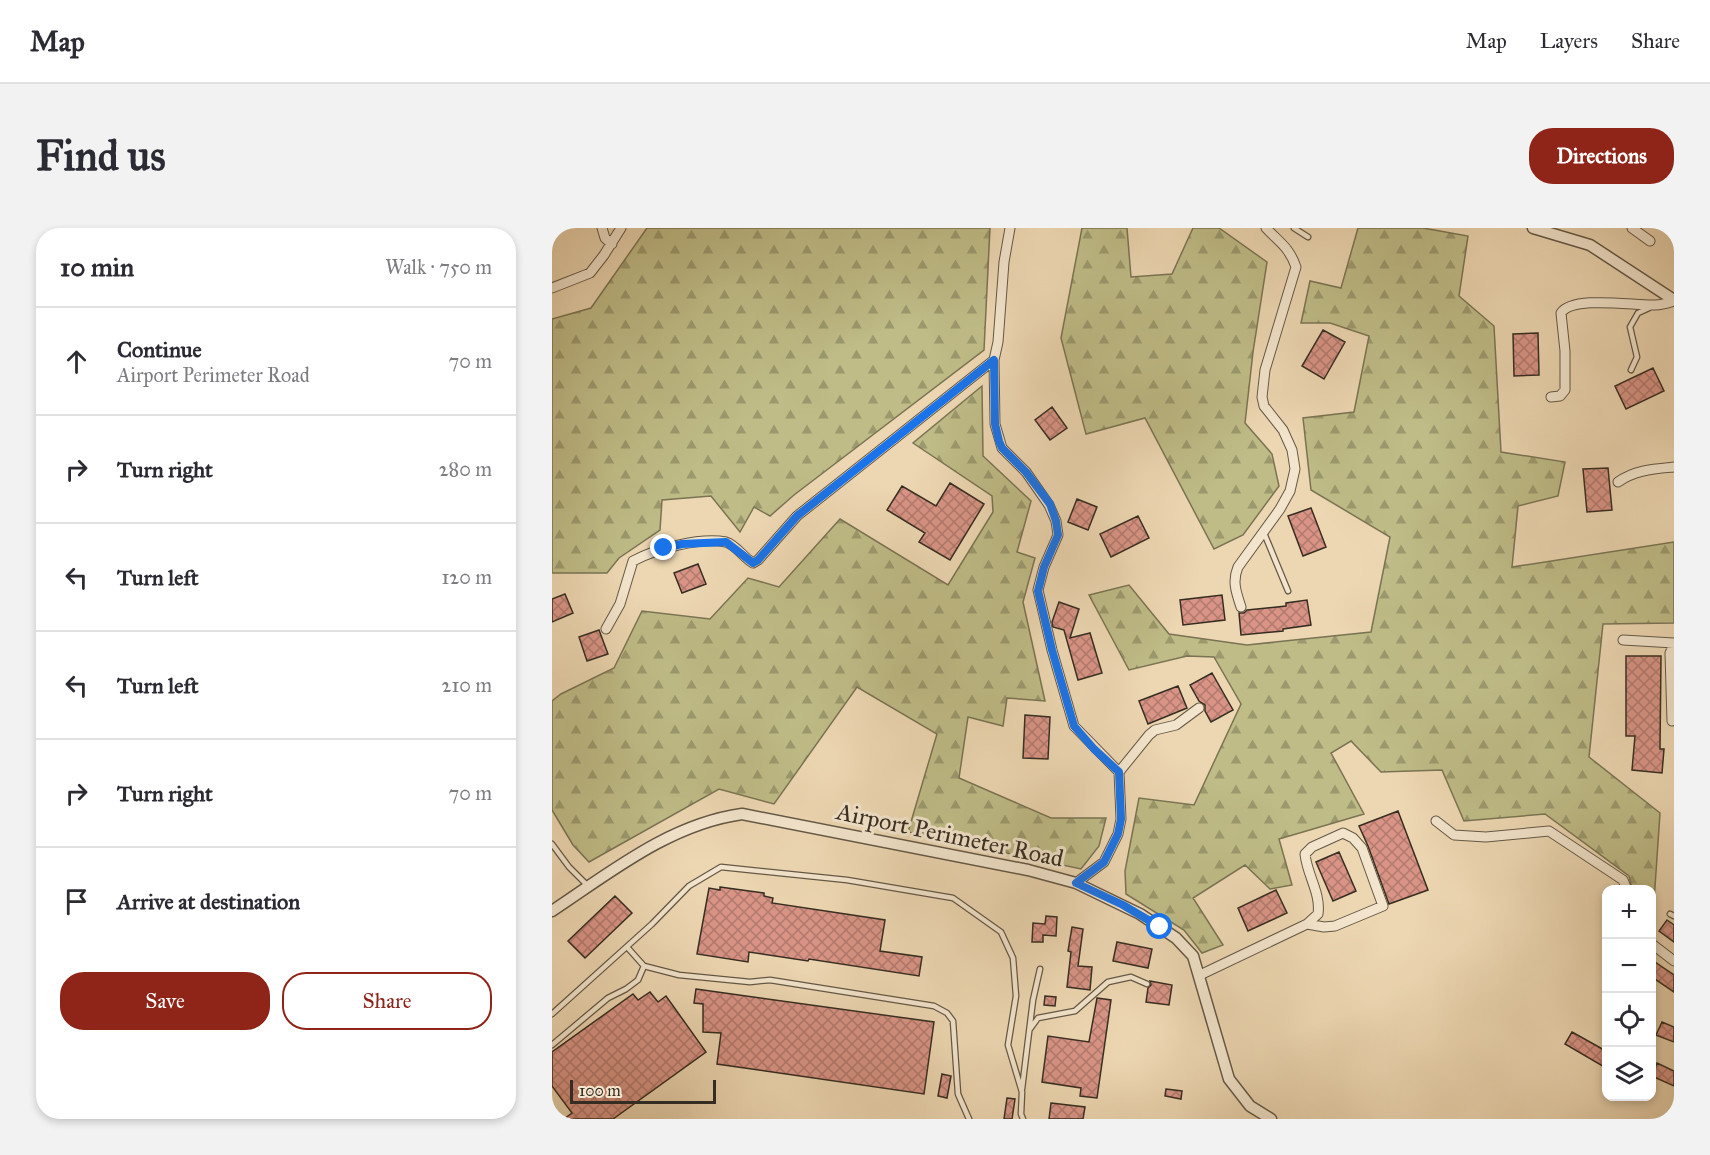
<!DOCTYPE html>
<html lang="en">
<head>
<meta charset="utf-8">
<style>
  body { margin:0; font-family:"IM FELL Great Primer",serif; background:#f2f2f3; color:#2b2b33 }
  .controls { position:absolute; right:18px; bottom:18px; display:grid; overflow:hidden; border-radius:12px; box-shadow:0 3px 9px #0003 }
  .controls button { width:54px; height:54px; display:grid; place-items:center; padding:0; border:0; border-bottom:2px solid #e1e1e2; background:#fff; color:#2b2b33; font:30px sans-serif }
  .scale { position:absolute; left:18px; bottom:15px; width:146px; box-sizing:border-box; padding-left:6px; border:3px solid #362d22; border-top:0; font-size:16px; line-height:21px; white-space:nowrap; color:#362d22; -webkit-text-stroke:4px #f3e5cd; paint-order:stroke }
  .stop { position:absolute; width:18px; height:18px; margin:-14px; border:4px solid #1a73e8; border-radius:50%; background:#fff }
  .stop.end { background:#1a73e8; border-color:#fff; box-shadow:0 2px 6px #0008 }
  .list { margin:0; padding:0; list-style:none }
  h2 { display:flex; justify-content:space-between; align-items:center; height:78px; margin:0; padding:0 24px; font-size:26px }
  h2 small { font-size:20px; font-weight:400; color:#7c7c81 }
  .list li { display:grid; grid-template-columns:39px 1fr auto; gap:18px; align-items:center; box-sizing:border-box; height:108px; padding:0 24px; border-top:2px solid #e1e1e2 }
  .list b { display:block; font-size:22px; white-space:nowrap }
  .list p { margin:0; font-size:20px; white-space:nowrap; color:#7c7c81 }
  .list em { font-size:20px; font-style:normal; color:#7c7c81 }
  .actions { display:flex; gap:12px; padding:18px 24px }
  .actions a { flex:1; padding:14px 0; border:2px solid #8f2418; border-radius:24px; text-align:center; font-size:21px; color:#8f2418 }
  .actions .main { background:#8f2418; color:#fff }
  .icon { flex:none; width:33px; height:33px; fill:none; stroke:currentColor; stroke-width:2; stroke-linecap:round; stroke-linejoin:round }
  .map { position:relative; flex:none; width:1122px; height:891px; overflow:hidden; border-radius:24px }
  header { display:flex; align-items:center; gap:36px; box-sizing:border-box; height:84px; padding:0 30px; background:#fff; border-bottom:2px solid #e1e1e2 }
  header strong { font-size:28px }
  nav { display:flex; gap:33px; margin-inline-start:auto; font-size:21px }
  .intro { display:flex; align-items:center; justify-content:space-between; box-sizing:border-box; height:144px; padding:0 36px }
  h1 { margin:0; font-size:42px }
  .button { padding:15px 27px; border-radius:24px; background:#8f2418; color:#fff; font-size:21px; font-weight:700 }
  main { display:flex; gap:36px; padding:0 36px }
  aside { flex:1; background:#fff; border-radius:24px; box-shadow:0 3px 9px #0003 }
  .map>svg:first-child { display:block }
</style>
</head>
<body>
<header>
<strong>Map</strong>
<nav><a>Map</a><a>Layers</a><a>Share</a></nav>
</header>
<div class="intro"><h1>Find us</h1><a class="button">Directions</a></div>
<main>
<aside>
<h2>10 min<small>Walk · 750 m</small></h2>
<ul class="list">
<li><svg class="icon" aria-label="ahead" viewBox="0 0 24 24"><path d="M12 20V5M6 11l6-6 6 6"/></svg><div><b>Continue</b><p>Airport Perimeter Road</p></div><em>70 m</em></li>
<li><svg class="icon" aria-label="right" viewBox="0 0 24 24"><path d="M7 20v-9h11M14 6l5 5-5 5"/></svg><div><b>Turn right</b></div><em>280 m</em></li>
<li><svg class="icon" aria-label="left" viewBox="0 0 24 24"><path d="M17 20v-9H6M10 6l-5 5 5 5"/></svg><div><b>Turn left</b></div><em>120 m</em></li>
<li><svg class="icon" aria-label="left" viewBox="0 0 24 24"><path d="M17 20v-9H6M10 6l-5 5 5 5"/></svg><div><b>Turn left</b></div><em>210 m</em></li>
<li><svg class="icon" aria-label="right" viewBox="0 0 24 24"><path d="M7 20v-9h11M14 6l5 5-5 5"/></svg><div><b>Turn right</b></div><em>70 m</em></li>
<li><svg class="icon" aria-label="arrive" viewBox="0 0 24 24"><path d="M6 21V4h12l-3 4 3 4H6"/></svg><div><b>Arrive at destination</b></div></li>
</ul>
<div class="actions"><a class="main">Save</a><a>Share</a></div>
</aside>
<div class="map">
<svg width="1122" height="891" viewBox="0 0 1122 891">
  <defs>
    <pattern id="forest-firs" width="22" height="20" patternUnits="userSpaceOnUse" patternTransform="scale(1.5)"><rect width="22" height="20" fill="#bfbc87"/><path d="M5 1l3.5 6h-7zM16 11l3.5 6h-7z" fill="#9c996e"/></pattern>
    <pattern id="building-cross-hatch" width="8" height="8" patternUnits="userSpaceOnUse" patternTransform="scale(1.5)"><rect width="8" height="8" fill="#d99486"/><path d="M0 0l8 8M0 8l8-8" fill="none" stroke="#b1796d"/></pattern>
  </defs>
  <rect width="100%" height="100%" fill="#edd7b2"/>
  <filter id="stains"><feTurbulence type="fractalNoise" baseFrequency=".00333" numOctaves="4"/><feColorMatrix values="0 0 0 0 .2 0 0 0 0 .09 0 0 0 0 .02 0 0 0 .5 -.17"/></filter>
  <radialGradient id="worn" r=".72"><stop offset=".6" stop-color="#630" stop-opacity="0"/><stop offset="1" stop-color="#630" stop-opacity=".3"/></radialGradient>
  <!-- forest -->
  <path fill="url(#forest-firs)" stroke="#7a7454" stroke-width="1.5" d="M95,0H438L432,122L242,267L218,288L202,279L188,304L159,268L110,272L108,302L67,330L55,345H0V91L39,80Z
    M530,0H575L579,49L620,46L641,0H667L715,34L701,124L693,195L720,226L727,258L691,307L662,321L593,190L534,206L509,110Z
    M806,0H871L916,8L907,68L942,98L949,224L1013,234L1006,268L966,278L960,339L1122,314V395L1051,396L1037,529L1108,585L1100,703V662L1080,661L1077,648L993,586L912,593L890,542L829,544L799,513L779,525L812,586L727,611L740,657L718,661L693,637L641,670L671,717L650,725L632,702L574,666L573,643L587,570L642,577L689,476L662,429L635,428L577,442L537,367L577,357L617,406L695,417L819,404L838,309L759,262L751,190L802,184L817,108L778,95H749L758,53L789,60Z
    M430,158L431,228L479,273L465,324L483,330L471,374L493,473L455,470L451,498L416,489L407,550L499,590H554L547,618L529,641L356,604L385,506L305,459L222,576L167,561L37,634L21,617L0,582V473L9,466L62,440L90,383L158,391L196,350L227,359L288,291L396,357L441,284L440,268L361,215Z"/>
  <!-- building -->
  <path fill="url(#building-cross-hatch)" stroke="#362d22" stroke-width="1.5" d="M771,102L793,114L772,151L750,138Z
    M986,105L987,147L962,148L961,106Z
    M1101,140L1112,163L1074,181L1063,158Z
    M500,179L515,200L498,212L483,192Z
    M1056,240L1060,282L1035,284L1031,241Z
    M398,255L432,276L398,332L367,314L373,305L335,282L350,258L384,278Z
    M525,271L545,279L536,302L516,294Z
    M759,280L774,319L751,328L736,288Z
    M586,288L597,310L559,329L548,306Z
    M146,336L154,356L130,365L122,345Z
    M13,366L21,385L0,394V371Z
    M670,367L673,392L631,397L628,372Z
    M755,372L759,397L731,401V403L689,407L687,385H692L695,382L734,378V375Z
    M507,374L527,381L518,410L538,405L550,445L526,452L512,402L501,399L500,394Z
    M47,402L56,426L35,433L27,409Z
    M1074,428H1109L1108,521H1112L1110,545L1080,542L1083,508H1074Z
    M660,445L681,482L659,494L653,483V477L647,473L638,457Z
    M626,458L635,480L596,496L587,473Z
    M473,487L498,489L496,531L471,530Z
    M846,583L876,662L837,676L816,618L807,598Z
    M787,624L804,663L781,673L764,634Z
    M168,659L212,665V668L221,670L220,675L333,692L328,723L370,729L367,748L257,731L256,733L197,724L196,734L145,726L157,660L168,662Z
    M724,662L735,685L696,703L686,680Z
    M63,668L80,685L33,730L16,713Z
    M494,688L505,689L504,708L491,707V714H480L481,695L493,696Z
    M1115,692L1122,697V714L1107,703Z
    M520,699L531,701L526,738L540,739L538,762L515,759L519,724L516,723Z
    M565,714L600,721L596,740L561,733Z
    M1100,732L1122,747V764L1100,749Z
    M598,753L620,757L617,777L594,774L596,760L599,757Z
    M144,761L382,794L372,866L165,836L169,805L151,804V776L142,775Z
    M98,764L106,774L114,768L154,824L61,891H12L20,885L0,858V824L81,766L86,772Z
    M493,768L504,769L503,778L492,777Z
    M545,770L559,772L545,870L528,868L529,860L490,854L496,808L537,814Z
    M1110,794L1122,799V814L1104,807Z
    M1020,804L1054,823V840L1013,816Z
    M1105,835L1122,843V858L1100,848Z
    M390,846L399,848L395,870L386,868Z
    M614,861L630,863L629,871L613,868Z
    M455,870L463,871L460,891H452Z
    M499,875L533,879L531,891H497Z"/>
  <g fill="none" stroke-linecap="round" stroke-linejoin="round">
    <defs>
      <path id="service" d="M742,0L756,9
        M1079,142L1085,129L1078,99L1086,85L1097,80
        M712,305L736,363
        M0,616L17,639L35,657
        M1118,686L1122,688
        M75,719L92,738L127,747L198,754L218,752L382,778L395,785L401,793L406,866L417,891
        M0,786L100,696L137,658L169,639L295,652L401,670L449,704L461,730L464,768L456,817L470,864L469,886L471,891
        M478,801L486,790L523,783L556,754L579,749L595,756
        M0,817L56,770L74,761L86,752L92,738
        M470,861L481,772L488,741"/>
      <path id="minor" d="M50,0L53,10L60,16
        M458,0L452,34L446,114L442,132L443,196L450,220L474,244L497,277L504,293L506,307L492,339L486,362L500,422L522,498L567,544L569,591L566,606L552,634L524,655
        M1080,0L1098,13
        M0,60L38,45L52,27L69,0
        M999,169L1008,168L1013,162V123L1009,85C1021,67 1083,78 1103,77C1110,77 1116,75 1122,73
        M1066,254C1083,242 1101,241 1122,239
        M689,379C684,364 680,353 686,339L728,281L738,263L743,241L740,222L731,202L712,178L710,169L713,142L744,39C737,19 728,15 714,0
        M54,401L68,376L81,333C103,321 148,309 174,314C184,317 192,330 201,335L206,332L245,288L442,132
        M1071,412L1122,415
        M1120,493L1118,425L1122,417
        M567,544L597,507L603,502L624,497L647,480
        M884,593L902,607L934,609L997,603L1071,652L1075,662
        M1100,716L1122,733
        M648,747L755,696L766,686C769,665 755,647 753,626L760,619L791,605L801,610L810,620L831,678L783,698L772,699L755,696"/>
      <path id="tertiary" d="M981,0L1038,17L1122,72
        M0,683C59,644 118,596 190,586L476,642L524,655L588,686L624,710L641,728L677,851L698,878L719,891"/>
    </defs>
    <!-- service casing -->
    <use href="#service" stroke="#645846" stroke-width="7"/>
    <!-- minor casing -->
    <use href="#minor" stroke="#645846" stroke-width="11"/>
    <!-- tertiary casing -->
    <use href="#tertiary" stroke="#645846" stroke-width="13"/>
    <!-- service -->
    <use href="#service" stroke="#f3e5cd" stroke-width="4.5"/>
    <!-- minor -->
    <use href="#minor" stroke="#f3e5cd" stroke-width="9"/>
    <!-- tertiary -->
    <use href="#tertiary" stroke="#f3e5cd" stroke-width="10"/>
  </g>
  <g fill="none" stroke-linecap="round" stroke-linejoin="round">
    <!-- route -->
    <path stroke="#1a73e8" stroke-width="8" d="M112,320L130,316L174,314L201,335L206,332L245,288L442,132L443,196L447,213L450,220L474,244L498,276L504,293L506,307L492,339L486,363L500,422L522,498L542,521L567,544L569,591L566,606L552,634L524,655L571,677L608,699"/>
  </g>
  <g text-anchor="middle" stroke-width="6" stroke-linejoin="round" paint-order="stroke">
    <!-- street labels -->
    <g font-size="24" fill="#362d22" stroke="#f3e5cd">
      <text transform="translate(398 607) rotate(12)" y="8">Airport Perimeter Road</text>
    </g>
  </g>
  <rect width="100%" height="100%" filter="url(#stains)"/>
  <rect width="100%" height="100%" fill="url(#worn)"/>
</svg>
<div class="controls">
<button>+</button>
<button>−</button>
<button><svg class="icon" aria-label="locate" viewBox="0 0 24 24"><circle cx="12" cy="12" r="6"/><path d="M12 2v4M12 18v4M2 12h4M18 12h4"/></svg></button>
<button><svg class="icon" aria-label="layers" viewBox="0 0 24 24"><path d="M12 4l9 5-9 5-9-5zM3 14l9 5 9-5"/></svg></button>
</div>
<div class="scale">100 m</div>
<div class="stop" style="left:608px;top:699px"></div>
<div class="stop end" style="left:112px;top:320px"></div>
</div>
</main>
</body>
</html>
